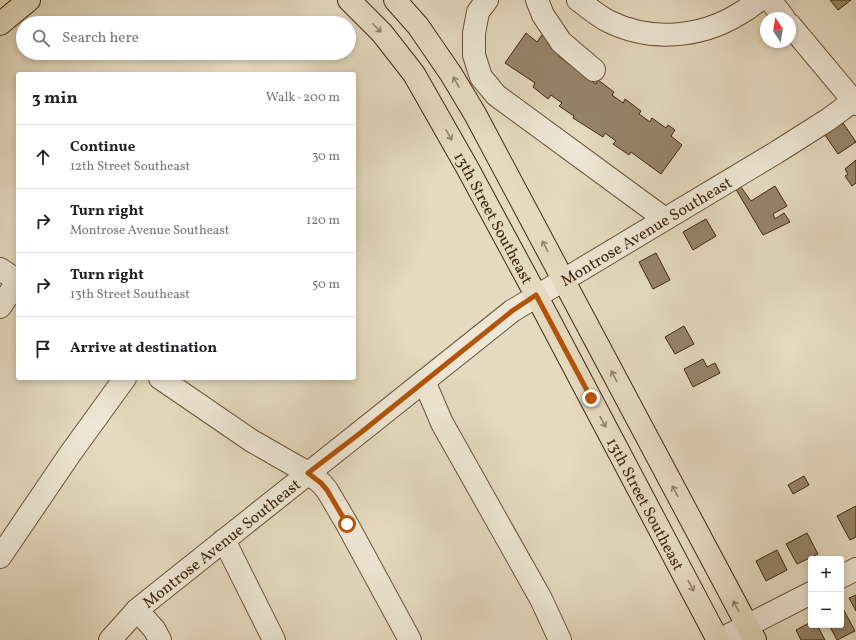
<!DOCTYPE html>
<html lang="en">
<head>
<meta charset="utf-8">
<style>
  body { margin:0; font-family:Vollkorn,serif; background:#f6f6f6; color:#202124 }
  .controls { position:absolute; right:12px; bottom:12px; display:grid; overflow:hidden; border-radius:4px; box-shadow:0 2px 6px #0003 }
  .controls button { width:36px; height:36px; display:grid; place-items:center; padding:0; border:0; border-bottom:1px solid #e0e0e0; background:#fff; color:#202124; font:20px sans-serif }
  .compass { position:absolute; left:760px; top:12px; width:36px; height:36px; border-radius:50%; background:#fff; box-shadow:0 2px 6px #0003; rotate:348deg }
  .stop { position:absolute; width:12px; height:12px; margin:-9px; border:3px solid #b45309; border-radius:50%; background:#fff }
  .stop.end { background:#b45309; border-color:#fff; box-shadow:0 1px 4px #0008 }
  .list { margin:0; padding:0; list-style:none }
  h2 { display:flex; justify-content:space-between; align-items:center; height:52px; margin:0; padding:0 16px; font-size:17px }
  h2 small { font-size:13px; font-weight:400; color:#757577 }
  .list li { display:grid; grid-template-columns:26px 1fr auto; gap:12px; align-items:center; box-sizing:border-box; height:64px; padding:0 16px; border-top:1px solid #e0e0e0 }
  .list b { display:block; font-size:15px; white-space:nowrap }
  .list p { margin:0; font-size:13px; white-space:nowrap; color:#757577 }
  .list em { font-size:13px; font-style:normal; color:#757577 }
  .icon { flex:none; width:22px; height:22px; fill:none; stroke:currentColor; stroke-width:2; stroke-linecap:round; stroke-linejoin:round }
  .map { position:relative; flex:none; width:856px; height:640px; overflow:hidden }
  .search { position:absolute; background:#fff; box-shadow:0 2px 6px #0003; left:16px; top:16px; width:340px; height:44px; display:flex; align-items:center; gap:10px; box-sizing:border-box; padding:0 14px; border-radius:22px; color:#757577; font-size:15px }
  .panel { position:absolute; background:#fff; box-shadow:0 2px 6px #0003; left:16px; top:72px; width:340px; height:308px; border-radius:4px }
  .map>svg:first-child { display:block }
</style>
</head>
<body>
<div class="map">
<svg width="856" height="640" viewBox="0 0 856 640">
  <rect width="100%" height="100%" fill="#e5dabf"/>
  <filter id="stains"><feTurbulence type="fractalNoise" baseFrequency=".005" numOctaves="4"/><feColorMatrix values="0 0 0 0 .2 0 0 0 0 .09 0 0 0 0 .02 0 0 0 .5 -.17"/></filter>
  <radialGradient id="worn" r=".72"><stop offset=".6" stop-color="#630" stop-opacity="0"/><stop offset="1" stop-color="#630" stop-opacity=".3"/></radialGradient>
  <!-- building -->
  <path fill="#968569" stroke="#41280b" d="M830,0H851L838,10Z
    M526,33L537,42L542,35L550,40L547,43L561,53L558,56L569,64L571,61L585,76L596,84L598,80L614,92L612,95L623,103L625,99L641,111L639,114L650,122L652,118L666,128L668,125L675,130L671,136L682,145L661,174L631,152L629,155L613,144L616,141L605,133L603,137L573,118L574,116L559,106L562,103L551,95L548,99L533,87L535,83L505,63Z
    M843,123L856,142L838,154L825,135Z
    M856,160V183L852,186L845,176L848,174L845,169Z
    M738,183L751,201L775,186L787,206L773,214L775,219L784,213L790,222L763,235L734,186Z
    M706,219L716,236L693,250L683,232Z
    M656,253L670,280L653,289L639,262Z
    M684,326L694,344L675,354L665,337Z
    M703,359L707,367L715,363L720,373L693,387L684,369Z
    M804,476L809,485L793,494L788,485Z
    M856,506V537L850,540L837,516Z
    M807,533L818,554L797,564L786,544Z
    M777,550L787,570L766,581L756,561Z
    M856,595V611L849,598Z
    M841,605L855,631L837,640L829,625H841Z
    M811,622V625H817L825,640H801L796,630Z"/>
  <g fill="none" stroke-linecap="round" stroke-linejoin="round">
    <defs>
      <g id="minor">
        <path d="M487,0L478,12L474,33V55L481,77L496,95L665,219"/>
        <path d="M537,0L543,15L561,42L594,70"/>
        <path d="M578,0C588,7 598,16 608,21C650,42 700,38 739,14C746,10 753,5 759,0"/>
        <path d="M770,0L784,18"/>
        <path d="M790,25L856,104"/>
        <path d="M0,269L18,281"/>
        <path d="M0,307L18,281"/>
        <path d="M160,378L252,441L308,473L321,483L327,490L347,524L410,640"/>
        <path d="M424,381L442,423L541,599L560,640"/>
        <path d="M224,540L274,640"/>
        <path d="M0,557L70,454L125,378"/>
        <path d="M841,577L856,569"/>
        <path d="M137,610L154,629L160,640"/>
        <path id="s1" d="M110,640L137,610L148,601L512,311L777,152L829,119L853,101"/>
        <path d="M719,640L811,593"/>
      </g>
      <g id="major">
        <path id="s2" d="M349,0L382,33L414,74L468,169L536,295L718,640"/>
        <path d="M395,0L418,26L451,74L475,114L755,640"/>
        <path d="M0,24L29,0"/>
      </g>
    </defs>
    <!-- minor casing -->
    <use href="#minor" stroke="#6a5438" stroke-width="24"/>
    <!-- major casing -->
    <use href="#major" stroke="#41280b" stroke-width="24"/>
    <!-- minor -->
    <use href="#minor" stroke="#eee7d5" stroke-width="22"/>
    <!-- major -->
    <use href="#major" stroke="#e5dabf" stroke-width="22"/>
  </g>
  <!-- one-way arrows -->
  <defs><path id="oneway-shaft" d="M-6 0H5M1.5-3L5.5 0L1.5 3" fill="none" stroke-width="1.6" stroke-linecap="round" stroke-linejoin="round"/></defs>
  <g stroke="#938165">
    <use href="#oneway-shaft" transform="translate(377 28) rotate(45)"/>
    <use href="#oneway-shaft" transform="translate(456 82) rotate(-120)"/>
    <use href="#oneway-shaft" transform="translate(449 135) rotate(60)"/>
    <use href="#oneway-shaft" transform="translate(545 246) rotate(-118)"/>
    <use href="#oneway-shaft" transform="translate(614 376) rotate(-118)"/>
    <use href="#oneway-shaft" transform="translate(603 422) rotate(62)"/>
    <use href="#oneway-shaft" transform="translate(675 491) rotate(-118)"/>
    <use href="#oneway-shaft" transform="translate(691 586) rotate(62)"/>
    <use href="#oneway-shaft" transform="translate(736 606) rotate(-118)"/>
  </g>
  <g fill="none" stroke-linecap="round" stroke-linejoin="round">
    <!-- route -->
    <path stroke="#b45309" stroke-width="5" d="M347,524L327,490L321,483L308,473L359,434L512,311L536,295L591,398"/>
  </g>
  <g text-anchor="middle" stroke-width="4" stroke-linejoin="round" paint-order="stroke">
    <!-- street labels -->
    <g font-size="16" fill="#41280b" stroke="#eee7d5">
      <text dy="6" stroke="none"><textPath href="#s2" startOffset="263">13th Street Southeast</textPath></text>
      <text dy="6" stroke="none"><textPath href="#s1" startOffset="676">Montrose Avenue Southeast</textPath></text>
      <text dy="6" stroke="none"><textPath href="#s2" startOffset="587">13th Street Southeast</textPath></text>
      <text dy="6" stroke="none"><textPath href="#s1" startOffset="148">Montrose Avenue Southeast</textPath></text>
    </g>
  </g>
  <rect width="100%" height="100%" filter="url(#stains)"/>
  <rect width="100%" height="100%" fill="url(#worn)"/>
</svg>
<div class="controls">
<button>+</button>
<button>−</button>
</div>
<svg class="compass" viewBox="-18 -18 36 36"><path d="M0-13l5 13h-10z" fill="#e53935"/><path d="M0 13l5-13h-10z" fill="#757577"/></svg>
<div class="stop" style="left:347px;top:524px"></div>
<div class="stop end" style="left:591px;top:398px"></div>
<div class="search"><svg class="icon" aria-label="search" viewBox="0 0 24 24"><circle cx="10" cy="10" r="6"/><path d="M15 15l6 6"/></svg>Search here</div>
<section class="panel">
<h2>3 min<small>Walk · 200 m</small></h2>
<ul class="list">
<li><svg class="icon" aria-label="ahead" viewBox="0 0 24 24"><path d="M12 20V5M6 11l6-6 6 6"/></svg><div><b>Continue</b><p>12th Street Southeast</p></div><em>30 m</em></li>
<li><svg class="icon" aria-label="right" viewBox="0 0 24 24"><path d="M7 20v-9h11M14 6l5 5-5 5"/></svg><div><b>Turn right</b><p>Montrose Avenue Southeast</p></div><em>120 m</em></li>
<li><svg class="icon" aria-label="right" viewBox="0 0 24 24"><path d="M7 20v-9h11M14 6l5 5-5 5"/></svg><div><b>Turn right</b><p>13th Street Southeast</p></div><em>50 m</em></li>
<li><svg class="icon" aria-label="arrive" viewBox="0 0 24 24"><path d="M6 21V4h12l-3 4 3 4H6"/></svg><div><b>Arrive at destination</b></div></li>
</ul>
</section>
</div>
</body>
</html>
